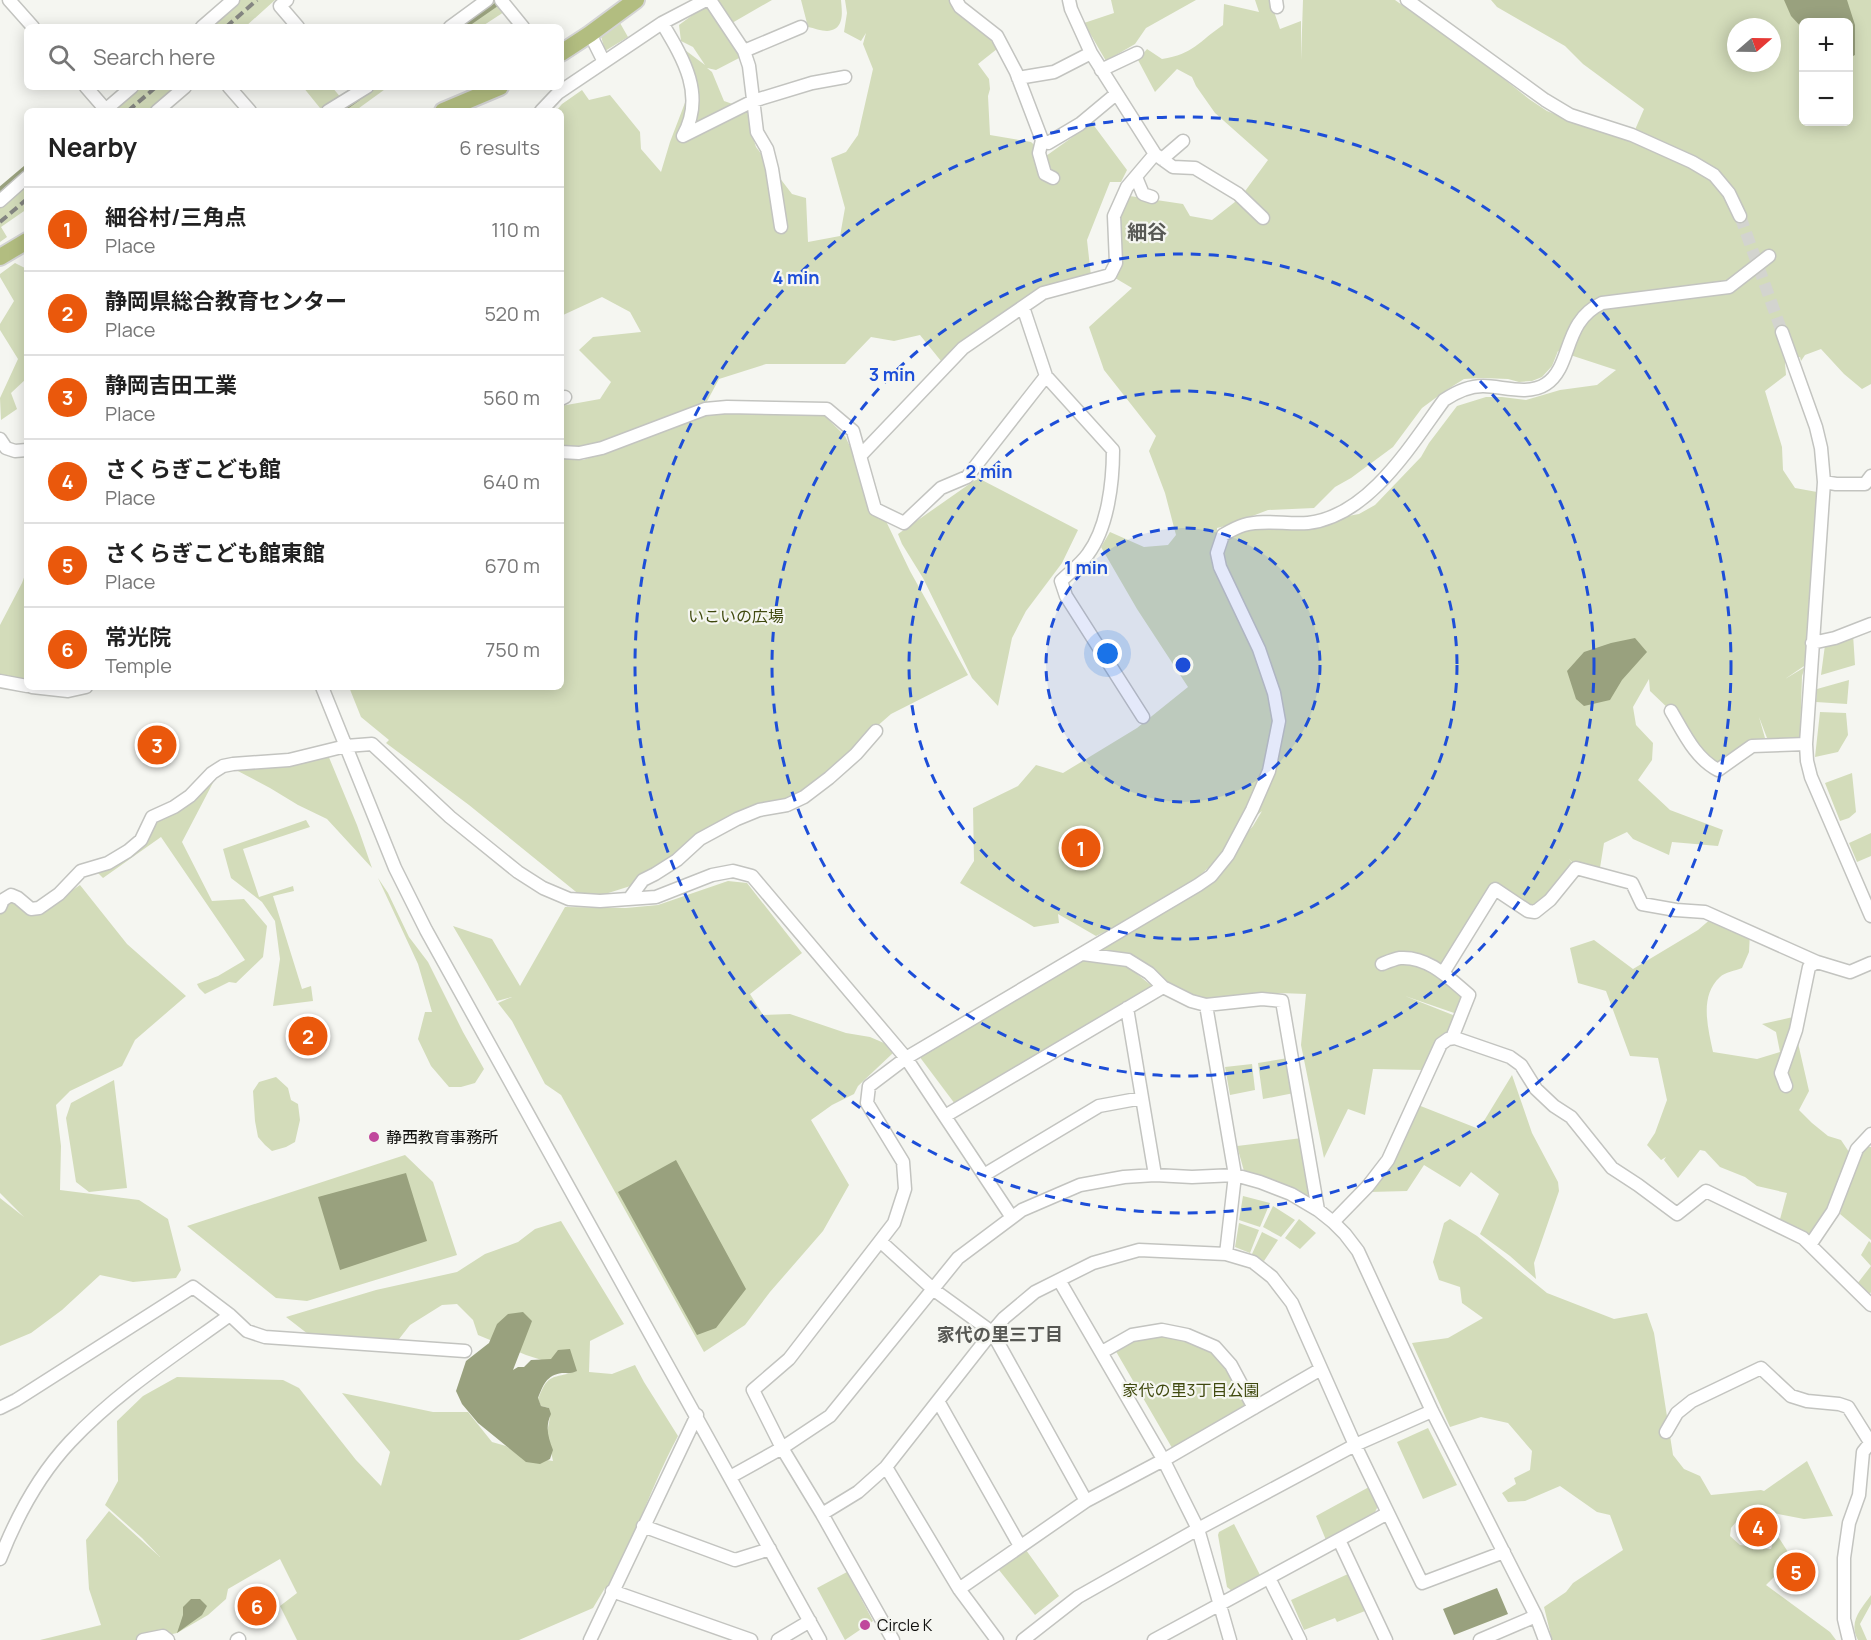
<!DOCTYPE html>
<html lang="en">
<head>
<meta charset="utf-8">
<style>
  body { margin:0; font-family:Manrope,"Noto Sans JP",sans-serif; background:#f6f6f6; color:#222 }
  .controls { position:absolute; right:18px; top:18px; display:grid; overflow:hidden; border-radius:9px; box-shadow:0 3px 15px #0003 }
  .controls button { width:54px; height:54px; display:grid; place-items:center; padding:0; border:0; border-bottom:2px solid #e0e0e0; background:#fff; color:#222; font:30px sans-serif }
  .compass { position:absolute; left:1727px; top:18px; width:54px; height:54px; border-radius:50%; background:#fff; box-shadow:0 3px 15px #0003; rotate:70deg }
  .you { position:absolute; left:1108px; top:654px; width:21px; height:21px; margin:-15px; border:4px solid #fff; border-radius:50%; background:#1a73e8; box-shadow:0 0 0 9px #1a73e833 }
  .badge { display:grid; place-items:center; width:39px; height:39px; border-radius:50%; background:#ea580c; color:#fff; font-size:20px; font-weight:700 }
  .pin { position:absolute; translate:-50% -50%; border:3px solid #fff; box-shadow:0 2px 6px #0006 }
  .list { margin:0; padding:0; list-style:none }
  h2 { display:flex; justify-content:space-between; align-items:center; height:78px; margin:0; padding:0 24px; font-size:26px }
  h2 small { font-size:20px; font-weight:400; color:#767676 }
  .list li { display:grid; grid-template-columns:39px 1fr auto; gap:18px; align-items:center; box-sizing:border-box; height:84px; padding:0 24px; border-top:2px solid #e0e0e0 }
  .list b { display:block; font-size:22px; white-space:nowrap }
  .list p { margin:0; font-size:20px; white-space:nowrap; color:#767676 }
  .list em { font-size:20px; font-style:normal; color:#767676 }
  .icon { flex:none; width:33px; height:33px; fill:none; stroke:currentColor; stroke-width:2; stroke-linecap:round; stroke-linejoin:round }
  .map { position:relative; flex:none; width:1871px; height:1640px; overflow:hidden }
  .search { position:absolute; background:#fff; box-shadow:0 3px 15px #0003; left:24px; top:24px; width:540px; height:66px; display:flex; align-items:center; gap:15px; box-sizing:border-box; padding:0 21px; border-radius:9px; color:#767676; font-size:22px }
  .panel { position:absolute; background:#fff; box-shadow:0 3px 15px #0003; left:24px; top:108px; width:540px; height:582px; border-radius:9px }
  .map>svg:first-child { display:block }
</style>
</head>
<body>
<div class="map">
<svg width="1871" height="1640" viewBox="0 0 1871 1640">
  <rect width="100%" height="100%" fill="#f5f6f1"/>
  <!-- green -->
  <path fill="#d3dcba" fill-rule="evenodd" d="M240,0H275L245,27H209Z
    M491,0H495L504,12L481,27H453Z
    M718,0H772L732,23Z
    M801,0H841C842,12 845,30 827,31C821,31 814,28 808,27Z
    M845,0H956L990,36L997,49L978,64L989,79L990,89L988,96L990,135L1031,142L1046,156L1092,123L1127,170L1121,182H1110L1087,240L1091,276L1044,291L984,334L941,361L920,335L894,341L871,337L845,364H766L719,379L705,405L602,448L561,452V406L600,399L611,382L579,350L593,337L641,332L630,312L602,297L561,316V111H556L562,104L582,90L589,100L610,95L640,132L641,149L661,172L670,142L691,87L677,44L705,65L693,47L681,41L679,25L706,5L741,57L716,70L707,68L712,72L724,101L747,109L750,128L756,147L792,194L806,198L808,242L840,236L845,208L831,158L846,152L858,135L873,69L863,44L866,33L861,41L844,32L847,13Z
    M1111,0H1196L1146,28L1135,44L1106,61L1084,23L1114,13Z
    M1255,0H1270L1280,29L1301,21V60L1303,0H1395L1485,64L1529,99L1547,111L1567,119L1631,139L1644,109L1583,64L1565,46L1497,7L1491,0H1871V384L1862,389L1844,374L1821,349L1805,355L1801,361L1800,357L1785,363L1786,375L1765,391L1782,447L1783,470L1795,488L1817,492C1815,549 1809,606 1807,664L1785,679L1805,667L1802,676L1800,739L1767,738L1759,717L1767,745L1751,749L1718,770L1671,711L1650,691L1649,679L1633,707L1636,725L1653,743L1652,760L1638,780L1670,810L1723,830L1718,846L1672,842L1669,855L1633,839L1627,832L1604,843L1599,874L1576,866L1569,859L1576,868L1536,913L1495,889L1444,971L1465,995L1457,1014L1405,996L1458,1017L1423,1070L1373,1069L1365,1115L1348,1109L1324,1158L1301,1045L1306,994L1280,993L1206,1005L1122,962L1157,990L958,1108L919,1056L1083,954L1117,958L1095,946L1127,921L1096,936L1058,914L1059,923L1034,927L960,883L974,861L973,808L1018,786L1036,765L1063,773L1137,728L1188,687L1137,609L1101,547L1110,532L1144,547L1168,545L1176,535L1165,493L1149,451L1156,436L1104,370L1089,327L1132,288L1110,275L1114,222L1123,195L1183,204L1190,216L1212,220L1240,198L1268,160L1215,113L1196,86L1192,77L1177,69L1155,92L1138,60L1147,49L1162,59C1194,54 1198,42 1223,25L1224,4L1259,12ZM1804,22H1848V122H1804ZM1736,27H1772V63H1736ZM1558,351L1616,370L1597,385L1560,390L1526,400L1502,397H1486L1457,406L1429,443L1421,457L1375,505L1359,514L1348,516L1344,509L1317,521L1231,531L1220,545L1216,562L1217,528L1229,525L1268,510L1314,508L1335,487L1351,478L1393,447L1422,408L1445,391L1464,379L1482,378L1508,379L1519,382L1532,381L1542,377L1552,366ZM1262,811L1253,826L1198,885L1171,900L1214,863L1244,826Z
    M620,23L628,37L605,51L601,36Z
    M138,87H177L150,111H110Z
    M303,87H332L342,99L330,106L320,108Z
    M368,87H388L355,111H328Z
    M27,182V209L1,227L7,237L0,242V206Z
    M15,263L27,269V378L11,393L17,409L1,420L0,398L18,359L0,330V324L14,301L0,277V274Z
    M705,411L823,414L845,436L910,571L968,675L891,714L867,735L845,758L800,793L784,800L751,807L640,883L586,900L469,805L386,743L389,740L361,717L349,687H561V454L583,460L645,438Z
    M978,478L1078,530L1062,563L1026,611L1012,638L998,706L972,678L923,578L902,544L898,534Z
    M27,569V685L0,681V625L22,583Z
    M1853,634L1855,665L1821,675L1825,645Z
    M1849,680L1847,704L1816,702L1817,689Z
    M1820,712L1846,713L1848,735L1838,752L1815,757Z
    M328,755L357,825L372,868L327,819L298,805L270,788L236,770Z
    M1852,773L1856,812L1849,818L1840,821L1825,783Z
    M217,775L182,842L212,901L244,899L267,926L263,957L236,983L229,982L205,994L199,988L197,984L218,976L245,960L161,837L103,878L95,870L113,865L152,818Z
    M306,820L310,827L243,849L259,897L293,886L294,891L273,896L302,989L311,986L313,1001L273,1006L280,959L275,921L262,902L231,878L223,849Z
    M1871,833V856L1857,862L1849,843Z
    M378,878L388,893L409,937L428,962L463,1032L484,1069L475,1083L461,1087H449L431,1066L418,1039L425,1012H432L418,964Z
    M728,881L747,883L802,953L750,994L763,1015L790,1014L846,1033L870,1037L884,1043L893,1053L858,1086L854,1094L832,1105L811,1120L849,1185L823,1231L770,1292L745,1325L704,1352L561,1095L545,1084L512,1021L498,1003L512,997L497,1001L453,926L492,939L520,986L565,907L626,908L658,905Z
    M80,885L127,944L186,996L135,1040L122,1066L70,1091L56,1105L61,1146L60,1190L139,1200L168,1219L181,1270L176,1278L133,1282L100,1275L62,1310L31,1333L0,1346V1198L24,1217L0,1193V904L5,898L37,914Z
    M1713,917L1750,933L1749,952L1742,968C1735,971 1725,972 1720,977C1699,996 1708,1028 1713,1052L1757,1059L1780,1052L1776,1032L1762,1024L1793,1017L1805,961L1815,965L1798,1043L1809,1091L1799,1110L1812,1123L1828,1136L1841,1140L1849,1152L1831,1208L1810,1237L1779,1223L1787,1193L1757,1186L1745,1177L1720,1167L1705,1151L1700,1150L1678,1178L1664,1160L1666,1157L1661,1160L1647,1145L1655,1133L1667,1100L1658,1058L1630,1056L1606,991L1578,983L1570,948L1594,940L1633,969L1698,930Z
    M1288,1058L1294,1093L1263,1099L1258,1063Z
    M1252,1064L1255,1090L1230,1095L1225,1067Z
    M1512,1075L1532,1133L1558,1182L1559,1191L1534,1263L1536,1279L1510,1256L1480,1234L1499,1194L1471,1172L1460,1187L1424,1165L1407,1191L1369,1192L1418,1105L1479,1129Z
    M276,1077L288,1088L291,1100L298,1104L300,1120L295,1142L286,1147L272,1151L265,1145L258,1137L255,1121L253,1091L259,1082Z
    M114,1080L127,1188L89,1192L76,1182L66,1118L71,1103Z
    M1302,1138L1311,1193L1307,1195L1244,1171L1237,1146Z
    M1864,1147H1871V1240L1840,1214L1847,1189Z
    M405,1155L433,1182L457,1255L307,1301L276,1298L187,1226Z
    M1243,1196L1270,1203L1260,1227L1239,1220Z
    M1273,1206L1295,1220L1281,1237L1263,1227Z
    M1299,1219L1316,1233L1300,1249L1285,1238Z
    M1450,1219L1477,1236L1547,1293L1614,1319L1647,1313L1654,1333L1673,1455L1684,1469L1700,1476L1711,1495L1761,1490L1764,1491L1807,1461L1833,1516L1804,1519L1748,1508L1731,1528L1730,1536L1740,1545L1771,1549L1775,1536L1779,1538L1788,1552L1780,1571L1766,1585L1830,1632L1836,1640H1552L1544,1607L1566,1592L1573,1583L1623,1550L1610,1515L1597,1512L1560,1486L1525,1501L1508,1502L1502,1493L1516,1484L1514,1478L1530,1470L1532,1451L1508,1423L1481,1417L1450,1427L1412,1343L1448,1338L1483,1318L1462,1303L1460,1287L1439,1280L1433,1262L1444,1223Z
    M561,1221L624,1324L590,1341L589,1372L612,1374L635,1365L644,1382L678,1436C652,1485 633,1539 612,1591L605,1588L593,1608L519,1640H297L280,1606L297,1593L280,1559L228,1589L226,1599L208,1615L177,1633L145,1640H40L101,1625L89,1589L86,1540L109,1511L160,1557L142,1538L105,1505L118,1481L117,1421L143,1396L177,1377L283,1380L299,1388L356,1460L381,1486L390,1452L342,1393L433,1412H468L492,1442L506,1446L518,1455L553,1461L547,1433L550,1417L549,1408L541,1406L538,1399C549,1371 552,1380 576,1371L526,1355L478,1335L473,1320L457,1304L442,1305L410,1325L399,1339L379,1345L317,1341L286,1317L376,1290L457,1272L485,1254L518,1242L535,1229Z
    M1239,1223L1259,1230L1250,1253L1235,1247Z
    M1262,1232L1278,1240L1264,1261L1252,1254Z
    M1869,1241L1871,1243V1292L1870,1294L1857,1284L1871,1266L1861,1255Z
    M1162,1332L1213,1346L1254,1408L1175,1453L1114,1348L1130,1336Z
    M1428,1428L1457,1485L1423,1499L1397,1442Z
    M1369,1487L1378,1506L1375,1512L1326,1540L1316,1516Z
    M1234,1524L1260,1575L1232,1591L1227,1587L1218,1535L1219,1532Z
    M1026,1550L1059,1596L1035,1615L999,1570Z
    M847,1572L873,1621L845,1640L817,1588Z
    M1348,1574L1365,1611L1337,1622L1335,1618L1304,1630L1291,1600Z
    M1871,1595V1604L1860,1624L1867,1640H1858C1848,1622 1861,1609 1871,1595Z"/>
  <!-- water -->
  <path fill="#99a17e" d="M1784,0H1847L1855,25V55L1849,58L1848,22H1804L1803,29L1791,16Z
    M1635,638L1647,652L1622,680L1610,700L1584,706L1576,699L1567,671L1584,652L1611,643Z
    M676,1160L746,1289L716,1328L697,1335L618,1192Z
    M406,1173L427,1241L340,1270L318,1197Z
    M523,1312L532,1321L513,1370L518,1367H524L531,1360L551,1359L558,1350L570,1349L577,1371C571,1374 568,1373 562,1373C546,1375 543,1386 538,1398L541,1406L549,1408L551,1414C545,1427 548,1437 553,1450L550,1459L540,1464L526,1462L478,1423L462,1404L456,1391L466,1361L489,1343L497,1324L508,1314Z
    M1497,1588L1508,1614L1454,1635L1443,1609Z
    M191,1599H200L207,1606L202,1615L177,1633L183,1615V1607Z"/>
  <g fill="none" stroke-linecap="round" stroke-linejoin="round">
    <!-- stream -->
    <path stroke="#99a17e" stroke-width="4" d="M464,27L500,2
      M341,111L358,99
      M0,189L27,166"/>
    <!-- minor-tunnel -->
    <path stroke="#d3d4cf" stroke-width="12" stroke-dasharray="12 6" stroke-linecap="butt" d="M1740,216L1782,332"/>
    <defs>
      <path id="minor" d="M9,0L33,27
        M287,0L280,6L298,27
        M501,0L523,27
        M710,0L744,51L749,66L757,132L767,149L772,169L781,227
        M956,0L960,7L997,36L1016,72L1042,140L1048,143L1080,124L1116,94
        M1276,0L1277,7
        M1407,0L1545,100L1570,115L1632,135L1692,162L1714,175L1729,193L1740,216
        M662,23C683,58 706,95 683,136
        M202,27L233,0
        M450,27L487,0
        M590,34L604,62
        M744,51L801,27
        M1101,70L1137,53
        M1018,78L1054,72L1091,53
        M86,87L106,110
        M229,87L250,111
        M104,111L132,87
        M157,111L185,87
        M328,111L367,87
        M541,111L558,93L662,23L706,0
        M683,136L753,101L812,83L845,77
        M1042,140L1039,153L1045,174L1053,178
        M1155,154L1173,167L1195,168L1238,194L1263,218
        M1162,159L1183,141
        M1136,177L1143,194L1152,197
        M0,201L27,177
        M1023,307L1046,376L1113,450C1113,482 1108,527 1088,554C1081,564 1070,572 1061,581L1066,596L1143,717
        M1782,332L1816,427L1821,448L1824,482L1806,744L1807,761L1811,777L1871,916
        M561,399L565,397
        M0,439L6,448L15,451L27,450
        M561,452L579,453L602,448L705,409L727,407L827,409L853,431L860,456L963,348L1043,293L1110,275L1116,263L1114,216L1127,187L1155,154L1091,53L1071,9L1069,0
        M860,456L875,509L904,523L941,488L967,477L1046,376
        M1824,482L1836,484H1865L1871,476
        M1812,643L1835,638L1871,624
        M0,681L27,686
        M32,687L68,691L86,687
        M322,687L395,868L426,930L820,1640
        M1671,711C1684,733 1695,758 1718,770L1752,746L1806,744
        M629,899L643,880L655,874L677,860L700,839L737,819L759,810L787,805L804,797L829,778L856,754L876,731
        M0,907L3,900L11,895L18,898L31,909L39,908L59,894L81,871L108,863L128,851L141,840L152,817L174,807L190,796L212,773L223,766L233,764L289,760L346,746L372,744L450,817L518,872L543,888L569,899L600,901L656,897L712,875L733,871L752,876L906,1058L1011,1216
        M1083,954L1128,960L1149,973L1163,987L1191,1001L1206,1005L1262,999L1282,1001L1318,1210
        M1382,964C1387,962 1394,959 1400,958C1428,956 1449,978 1469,995L1452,1038
        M1443,973L1495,889L1528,911L1535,912L1550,900L1576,868L1632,883L1642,904L1676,910L1705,912L1817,962L1850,972L1871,963
        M1206,1005L1235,1175L1226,1254
        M1127,1008L1155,1175
        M1786,1086L1781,1073L1796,1030L1809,967L1817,962
        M945,1116L1163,987
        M984,1175L1099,1106L1142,1098
        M1333,1222L1368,1186L1388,1160L1441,1044L1448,1039L1455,1038L1510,1057L1521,1065L1536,1089L1554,1106L1571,1117L1612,1168L1638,1185L1677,1214L1706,1191L1803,1238L1871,1305
        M880,1241L934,1290L992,1332L1086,1501
        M1810,1245L1833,1211L1857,1149L1871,1134
        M1059,1280L1163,1459L1198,1529L1230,1640
        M1102,1352L1132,1335L1162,1330L1187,1335L1215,1347L1231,1365L1254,1408
        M938,1401L1020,1546
        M0,1408L16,1400L193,1287L230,1315L247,1331L265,1337L465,1351
        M1666,1432L1677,1413L1692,1401L1761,1368L1791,1396L1807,1401L1839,1404L1848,1407L1870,1442
        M886,1467L959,1589L997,1640
        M730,1477L782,1448L830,1416L958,1258L1022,1210L1080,1185L1124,1177L1155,1175L1192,1177L1235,1175L1260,1182L1291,1194L1318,1210L1333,1222L1345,1234L1358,1251L1432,1411L1536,1616L1545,1640
        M822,1514L858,1492L886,1467L992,1332L1004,1318L1035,1292L1093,1263L1139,1250L1226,1254L1253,1262L1272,1277L1292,1303L1355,1445L1422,1583L1504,1552
        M643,1526L735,1560L770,1549
        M1339,1540L1386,1640
        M0,1559C16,1518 39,1475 70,1442C117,1392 175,1355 230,1315
        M1269,1578L1300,1640
        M959,1589L1086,1501L1169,1457L1321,1369
        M612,1591L751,1640
        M143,1640L163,1636L168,1640
        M237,1640L239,1639
        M590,1640L697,1415
        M778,1640L810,1621
        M893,1640L822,1514L782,1448L753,1390L789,1359L894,1223L905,1189L903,1162L867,1103L869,1086L906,1058L1198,885L1211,876L1228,855L1252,810L1269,771L1279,721L1274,693L1259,649L1220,567L1217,553L1223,535C1230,531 1237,527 1244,525C1264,519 1288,525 1308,523C1369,516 1411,445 1444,400C1456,392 1468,386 1483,386C1502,386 1528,396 1546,384C1573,366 1562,322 1602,303L1729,287L1769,256
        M1023,1640L1078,1597L1198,1529L1355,1445L1432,1411
        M1154,1640L1388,1513
        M1480,1640L1536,1616
        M1849,1640L1844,1619V1558L1849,1523L1859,1495L1863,1452L1871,1442"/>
      <path id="major" d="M561,53L590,34L636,0
        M443,111L500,87
        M0,257L27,241"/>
    </defs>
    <!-- minor casing -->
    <use href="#minor" stroke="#c3c4c0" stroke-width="15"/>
    <!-- major casing -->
    <use href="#major" stroke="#d4d4d4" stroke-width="20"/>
    <!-- minor -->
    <use href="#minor" stroke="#fff" stroke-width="12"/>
    <!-- major -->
    <use href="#major" stroke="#b2bd80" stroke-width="16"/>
    <!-- rail -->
    <path stroke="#858682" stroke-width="4" stroke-dasharray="9 4.5" stroke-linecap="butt" d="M226,27L257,0
      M128,111L156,87
      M0,222L27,199"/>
  </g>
  <!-- distance rings -->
  <circle cx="1183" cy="665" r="137" fill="#1d4ed8" fill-opacity=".12"/>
  <g fill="none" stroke="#1d4ed8" stroke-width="3" stroke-dasharray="10 8">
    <circle cx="1183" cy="665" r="137"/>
    <circle cx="1183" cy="665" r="274"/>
    <circle cx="1183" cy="665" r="411"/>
    <circle cx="1183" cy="665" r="548"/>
  </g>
  <!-- markers -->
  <g fill="#c0489c" stroke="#f5f6f1" stroke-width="2">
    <circle cx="374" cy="1137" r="6"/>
    <circle cx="865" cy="1625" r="6"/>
  </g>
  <g text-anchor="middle" stroke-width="4.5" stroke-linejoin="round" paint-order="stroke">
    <!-- park labels -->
    <g font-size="16" fill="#3f490e" stroke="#f5f6f1">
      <text x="736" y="622">いこいの広場</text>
      <text x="1191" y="1396">家代の里3丁目公園</text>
    </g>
    <!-- poi labels -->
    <g font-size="16" fill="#10100e" stroke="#f5f6f1" text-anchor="start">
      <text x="386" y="1143">静西教育事務所</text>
      <text x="877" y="1631">Circle K</text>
    </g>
    <!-- neighbourhood labels -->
    <g font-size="18" font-weight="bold" fill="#575854" stroke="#f5f6f1">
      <text x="1000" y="1341">家代の里三丁目</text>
    </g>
    <!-- quarter labels -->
    <g font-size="20" font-weight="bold" fill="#575854" stroke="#f5f6f1">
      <text x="1147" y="239">細谷</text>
    </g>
  </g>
  <circle cx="1183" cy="665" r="9" fill="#1d4ed8" stroke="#f5f6f1" stroke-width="3"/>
  <g font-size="18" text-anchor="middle" font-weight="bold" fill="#1d4ed8" stroke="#f5f6f1" stroke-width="4.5" stroke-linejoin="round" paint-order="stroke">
    <text x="796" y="284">4 min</text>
    <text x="892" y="381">3 min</text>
    <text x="989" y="478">2 min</text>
    <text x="1086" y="574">1 min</text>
  </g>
</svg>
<div class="controls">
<button>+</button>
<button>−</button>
</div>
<svg class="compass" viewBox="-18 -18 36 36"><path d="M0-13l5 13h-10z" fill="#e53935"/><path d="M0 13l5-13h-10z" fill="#767676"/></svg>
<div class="you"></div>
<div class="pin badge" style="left:1081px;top:848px">1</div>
<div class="pin badge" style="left:308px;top:1036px">2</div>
<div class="pin badge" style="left:157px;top:745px">3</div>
<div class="pin badge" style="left:1758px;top:1527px">4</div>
<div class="pin badge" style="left:1796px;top:1572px">5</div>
<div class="pin badge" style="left:257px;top:1606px">6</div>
<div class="search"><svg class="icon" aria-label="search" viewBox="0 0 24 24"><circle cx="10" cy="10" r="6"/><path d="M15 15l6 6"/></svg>Search here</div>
<section class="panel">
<h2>Nearby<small>6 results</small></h2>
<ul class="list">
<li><span class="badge">1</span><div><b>細谷村/三角点</b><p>Place</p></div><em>110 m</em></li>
<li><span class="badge">2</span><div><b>静岡県総合教育センター</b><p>Place</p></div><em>520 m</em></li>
<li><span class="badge">3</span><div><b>静岡吉田工業</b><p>Place</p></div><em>560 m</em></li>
<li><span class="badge">4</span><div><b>さくらぎこども館</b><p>Place</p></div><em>640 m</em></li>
<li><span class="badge">5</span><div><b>さくらぎこども館東館</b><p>Place</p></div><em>670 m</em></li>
<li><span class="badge">6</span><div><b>常光院</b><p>Temple</p></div><em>750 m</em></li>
</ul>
</section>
</div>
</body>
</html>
